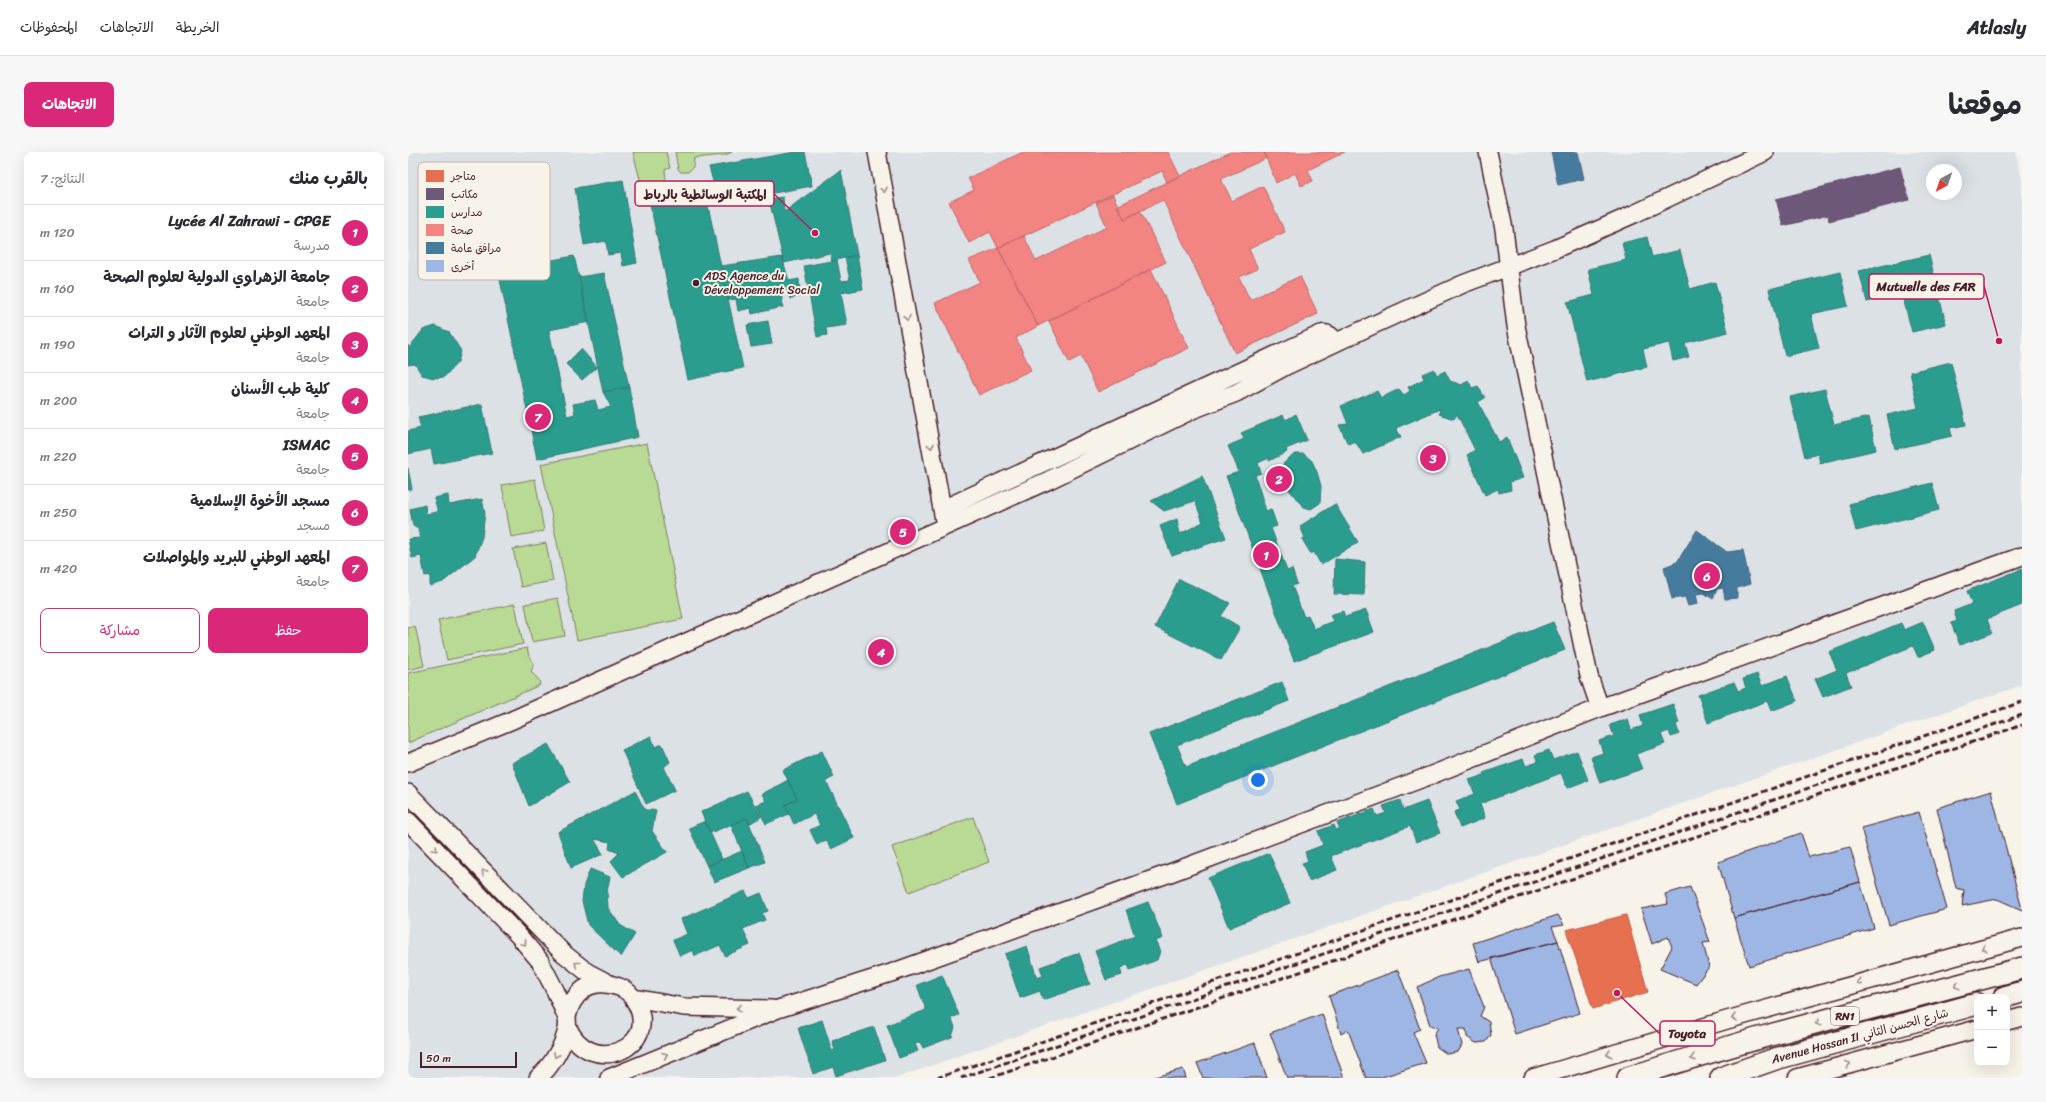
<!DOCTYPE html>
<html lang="ar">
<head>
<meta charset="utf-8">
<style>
  body { margin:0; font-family:Sriracha,"Playpen Sans Arabic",sans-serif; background:#f7f7f7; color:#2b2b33; direction:rtl }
  .controls { position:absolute; right:12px; bottom:12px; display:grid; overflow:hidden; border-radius:8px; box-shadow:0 4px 16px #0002 }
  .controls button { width:36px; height:36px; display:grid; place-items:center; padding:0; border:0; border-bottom:1px solid #e1e1e2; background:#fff; color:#2b2b33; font:20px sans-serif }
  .compass { position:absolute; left:1518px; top:12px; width:36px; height:36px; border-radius:50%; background:#fff; box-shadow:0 4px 16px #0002; rotate:220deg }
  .scale { position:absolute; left:12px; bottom:10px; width:97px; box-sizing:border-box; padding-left:4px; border:2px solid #4a1f2b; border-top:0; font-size:11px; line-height:14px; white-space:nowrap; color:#4a1f2b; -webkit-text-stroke:3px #f7f3e8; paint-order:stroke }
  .you { position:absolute; left:850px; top:628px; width:14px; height:14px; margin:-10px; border:3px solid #fff; border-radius:50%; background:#1a73e8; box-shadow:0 0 0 6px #1a73e833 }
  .badge { display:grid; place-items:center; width:26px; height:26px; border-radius:50%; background:#db2777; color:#fff; font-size:13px; font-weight:700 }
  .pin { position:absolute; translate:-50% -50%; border:2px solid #fff; box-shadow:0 1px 4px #0006 }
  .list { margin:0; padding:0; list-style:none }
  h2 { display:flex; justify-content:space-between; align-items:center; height:52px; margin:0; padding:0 16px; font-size:17px }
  h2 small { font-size:13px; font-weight:400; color:#7c7c81 }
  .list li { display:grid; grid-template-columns:26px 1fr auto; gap:12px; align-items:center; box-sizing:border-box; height:56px; padding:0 16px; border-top:1px solid #e1e1e2 }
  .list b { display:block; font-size:15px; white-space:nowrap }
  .list p { margin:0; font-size:13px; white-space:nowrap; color:#7c7c81 }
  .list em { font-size:13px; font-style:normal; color:#7c7c81 }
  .actions { display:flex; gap:8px; padding:12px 16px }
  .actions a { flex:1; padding:9px 0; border:1px solid #db2777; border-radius:8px; text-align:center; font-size:14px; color:#db2777 }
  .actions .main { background:#db2777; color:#fff }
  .map { position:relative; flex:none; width:1614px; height:926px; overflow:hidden; direction:ltr; border-radius:8px }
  header { display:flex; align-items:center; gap:24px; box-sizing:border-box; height:56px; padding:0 20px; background:#fff; border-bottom:1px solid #e1e1e2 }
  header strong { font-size:19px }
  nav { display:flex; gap:22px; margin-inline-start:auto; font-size:14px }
  .intro { display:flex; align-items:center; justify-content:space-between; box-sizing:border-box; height:96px; padding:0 24px }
  h1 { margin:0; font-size:28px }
  .button { padding:10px 18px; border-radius:8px; background:#db2777; color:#fff; font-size:14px; font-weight:700 }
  main { display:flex; gap:24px; padding:0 24px }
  aside { flex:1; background:#fff; border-radius:8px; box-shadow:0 4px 16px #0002 }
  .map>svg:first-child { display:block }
</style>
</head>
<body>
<header>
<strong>Atlasly</strong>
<nav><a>الخريطة</a><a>الاتجاهات</a><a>المحفوظات</a></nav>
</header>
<div class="intro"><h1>موقعنا</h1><a class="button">الاتجاهات</a></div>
<main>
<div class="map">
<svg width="1614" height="926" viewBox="0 0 1614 926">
  <rect width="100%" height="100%" fill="#f7f3e8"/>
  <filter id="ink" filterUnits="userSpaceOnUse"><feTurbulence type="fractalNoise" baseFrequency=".025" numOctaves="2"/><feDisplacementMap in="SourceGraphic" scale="8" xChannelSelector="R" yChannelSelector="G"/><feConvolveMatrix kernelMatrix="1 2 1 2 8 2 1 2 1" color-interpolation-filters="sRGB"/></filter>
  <g filter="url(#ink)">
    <!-- built -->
    <path fill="#dce1e6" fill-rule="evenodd" d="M0,0H1608L1614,29V533L488,926H0ZM1524,18H1548V42H1524Z"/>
    <!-- green -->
    <path fill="#b9da94" stroke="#827c60" d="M225,0H258L262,16L257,18L258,28L253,37L247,40L234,35Z
      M267,0H324L317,3L286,6L285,15L280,20H273L270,17Z
      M239,291L275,467L169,488L133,312Z
      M127,327L136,379L103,385L94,333Z
      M138,391L145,429L113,435L105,397Z
      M150,446L157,484L124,490L117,452Z
      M107,452L115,492L39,508L30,468Z
      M7,474L16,514L0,518V476Z
      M119,496L121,504L126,512L123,520L131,528L132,533L0,591V521Z
      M565,665L581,710L501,740L484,695Z"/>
    <!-- shops -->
    <path fill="#e76f51" stroke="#b85746" d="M1218,763L1240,840L1185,857L1158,778Z"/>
    <!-- offices -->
    <path fill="#6d597a" stroke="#624862" d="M1492,15L1501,48L1421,69L1420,63L1375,74L1368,47Z"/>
    <!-- schools -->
    <path fill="#2a9d8f" stroke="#347771" d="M387,0H397L404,34L311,51L301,15Z
      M433,18L449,103L424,109L422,101L376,111L361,47L375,45L376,60Z
      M215,28L229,111L215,114L213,101L200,103L198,89L176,93L167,36Z
      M297,40L335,216L280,228L242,52Z
      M1239,85L1244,105L1272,98L1282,137L1307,130L1320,180L1277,191L1281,205L1265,209L1261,191L1235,197L1239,215L1179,230L1159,150L1186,143L1180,117L1218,108L1214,91Z
      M449,103L455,137L433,141L439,173L418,176L419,183L409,185L396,114L429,108L433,129L442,128L437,105Z
      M1521,103L1538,172L1504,180L1494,142L1459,150L1451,119Z
      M166,104L181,170L141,178L159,264L167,262L165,252L187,248L190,258L203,255L195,240L221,235L230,285L129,307L90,118Z
      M374,105L381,129L391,127L392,144L382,147L380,138L373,140L375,155L344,162L343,156L330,159L328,147L320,148L313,114Z
      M1432,120L1440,154L1403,162L1411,196L1377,204L1361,137Z
      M196,121L221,235L195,240L171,125Z
      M360,169L364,192L343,195L339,173Z
      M27,174L41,180L53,199L50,210L36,225L26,226L14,223L7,212L0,213V193L1,196L15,178Z
      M173,197L189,215L174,228L158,212Z
      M1543,210L1558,273L1542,276L1544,284L1487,297L1479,263L1510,256L1502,220Z
      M1026,217L1029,223L1037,219L1042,229L1054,233L1060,228L1064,236L1070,234L1077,246L1070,250L1091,290L1099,285L1115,326L1102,330L1103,338L1091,341L1090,337L1077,343L1059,303L1067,298L1049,262L1046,267L1031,262L1032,257L988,276L993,285L955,302L947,289L940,292L931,273L940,272L933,254L969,239L973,246L991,237L996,243L1002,239L1000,235L1016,227L1014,222Z
      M1417,237L1426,273L1461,265L1468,298L1412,311L1410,302L1397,305L1382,245Z
      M74,252L84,301L26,312L23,297L0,302V279L13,276L10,265Z
      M888,262L899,288L878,297L879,300L861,309V306L850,311L853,321L847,323L858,359L863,357L869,374L863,376L879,419L884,417L889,432L884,434L896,465L900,463L906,477L925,469L922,463L935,459L937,465L958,458L966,480L886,509L818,324L831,320L820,294L836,287L833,281L875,263L878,268Z
      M888,302H896L904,309L909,320L913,334L912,351L903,357L896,355L891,350L879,335L875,325L874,313L881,306Z
      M0,316L4,337L0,338Z
      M794,324L818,386L764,404L752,374L769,367L772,382L795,370L787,349L756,359L743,349Z
      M1524,331L1531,358L1448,379L1441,352Z
      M40,343L41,353L74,347L77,361L74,385L67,404L35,430L22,434V423L17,424L13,404L4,406L0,387L12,386L10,377L5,374L2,357L17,353L18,362L30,360L26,346Z
      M927,352L950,390L913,413L906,400L903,402L894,387L897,386L892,374Z
      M927,407L957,410L956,443L926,442Z
      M1614,417V453L1579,467L1584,481L1552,493L1543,471L1549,469L1546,459L1564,452L1559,439Z
      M771,427L822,451L813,464L832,475L813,508L747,475Z
      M1145,470L1157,498L769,652L741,582L874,530L881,549L769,593L778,615Z
      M1515,470L1527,498L1510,505L1505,494L1438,521L1443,534L1415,545L1407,527L1429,518L1421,500L1493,471L1496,478Z
      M1349,522L1354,534L1379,524L1389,549L1363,559L1359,549L1300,571L1290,543L1326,530L1330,539L1338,536L1335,527Z
      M1265,552L1271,571L1268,572L1271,582L1263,585L1261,579L1253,582L1257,592L1228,602L1234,617L1192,631L1183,605L1195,601L1191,589L1206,584L1202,573L1220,567L1223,578L1235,574L1232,563Z
      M243,584L247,595L254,592L262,610L256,615L267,638L238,652L214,598Z
      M140,592L162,630L121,654L104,611Z
      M1141,598L1145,608L1169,599L1180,628L1159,636L1153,621L1072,652L1077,666L1052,676L1046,660L1052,658L1048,649L1067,642L1061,628L1076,623L1075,621L1115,607L1118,614L1130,610L1127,603Z
      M414,599L426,625L418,629L446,686L423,697L418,688L409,693L402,678L412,673L406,662L386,672L377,653L389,647L375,618Z
      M380,628L389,647L377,653L381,662L358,672L348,653L358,649L354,642Z
      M227,639L237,658H248L244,679L259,700L215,725L203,709L211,701L201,697L202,690L186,687L195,702L163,716L150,680Z
      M339,639L353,665L341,672L339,666L302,681L293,660Z
      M992,648L995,658L1019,649L1032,681L1008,690L1002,674L923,704L929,718L901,729L894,711L900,709L897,700L915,693L910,679L926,673L928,678L932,676L929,671L966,657L969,664L978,661L975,654Z
      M339,666L357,710L341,716L323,673Z
      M297,669L314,707L299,714L281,676Z
      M334,699L341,716L306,730L299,714Z
      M861,701L882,751L821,776L800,726Z
      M182,717L202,725L199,740L200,756L212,773L227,782L213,805L180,773L174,749L176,733Z
      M337,739L341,746L353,741L360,759L354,761L357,768L335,777L342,793L317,804L312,793L287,804L285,798L272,804L265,788L279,782L273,767Z
      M740,750L755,786L748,789L752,799L749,808L722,818L720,813L712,816L714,823L698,828L687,799L727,784L718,758Z
      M619,794L629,826L635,824L632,815L671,801L682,832L635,848L632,839L612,846L597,802Z
      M534,823L551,863L543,866L547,875L544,885L515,896L512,890L507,892L510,899L491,906L479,873L518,858L509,833Z
      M414,868L424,899L427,898L424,889L466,875L477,908L428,924L425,915L405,922L390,876Z"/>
    <!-- health -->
    <path fill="#f28482" stroke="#c06668" d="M615,0H760L772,24L759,30L754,19L590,96L582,80L561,91L541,50L566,38L560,26Z
      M822,0H856L859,6L813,27L824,49L855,34L877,80L841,97L850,117L831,125L842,148L892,124L910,162L827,201L755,48L716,67L709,54Z
      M856,0H937L900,18L905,29L893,34L887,21L868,31Z
      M705,43L716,67L732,59L758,110L630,174L590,96L616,84L628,109L699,75L688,51Z
      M590,96L630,174L608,186L623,218L571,243L527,151L572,130L561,108Z
      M743,117L781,196L690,240L673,204L661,210L641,169Z"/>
    <!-- public -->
    <path fill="#457b9d" stroke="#465f7b" d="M1143,0H1170L1176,27L1150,33Z
      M1289,378L1319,400L1335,398L1342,432L1329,436V446L1317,447L1315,436L1309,437L1305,447L1296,441L1288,442L1290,452L1280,454L1277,445L1264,447L1256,415L1269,410Z"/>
    <!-- building -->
    <path fill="#9db6e3" stroke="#4a1f2b" d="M1583,639L1614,757V758L1589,747L1554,754L1556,738L1548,736L1529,656Z
      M1511,660L1539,757L1481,773L1453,676Z
      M1393,681L1401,705L1442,695L1452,730L1326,766L1310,710Z
      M1452,730L1466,776L1341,814L1326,766Z
      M1282,735L1302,790L1295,791L1301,815L1288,832L1252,817L1264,795L1260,785L1244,792L1233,757L1260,752L1257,742Z
      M1150,763L1156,773L1144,775L1150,789L1071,810L1065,791Z
      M1150,789L1172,861L1107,882L1083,806Z
      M1061,817L1076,855L1072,864L1081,870L1083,883L1078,890L1068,891L1059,885L1058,877H1050L1054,893L1050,900L1039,902L1029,895L1026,882L1030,876L1022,873L1009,835L1031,825Z
      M990,818L1012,877L1005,880L1018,911L971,926H958L940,878L933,882L921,844Z
      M914,862L936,926H879L862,881Z
      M847,891L859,926H795L789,911Z
      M775,917L778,926H743Z"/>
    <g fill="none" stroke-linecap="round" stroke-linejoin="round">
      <defs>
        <path id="minor" d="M469,0L536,368
          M1080,0L1096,77L1108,174L1181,524L1192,556
          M535,357L913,182C920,180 924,185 928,190
          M0,611L102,569L641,328L784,258L828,241L878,214L965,173L1055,132L1147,97L1226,62L1357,0
          M0,641L155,801L179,820L202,832
          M0,669L110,783L132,809L148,840L159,866
          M226,846L276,855L364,857
          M1599,869L1614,865
          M130,926C143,915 156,893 159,877C160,873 159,869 159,865C161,853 167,844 176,837C186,830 200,831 211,835C218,837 225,844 228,851C253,895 183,926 160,876
          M201,926L370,857L483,821L762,721L1021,624L1192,556L1614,404
          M1125,926L1319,868L1614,786
          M1389,926L1569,877"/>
        <path id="major" d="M1596,845L1614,840
          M1220,926C1349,883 1483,852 1614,816
          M1313,926L1367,907L1569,852"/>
      </defs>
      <!-- minor casing -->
      <use href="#minor" stroke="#4a1f2b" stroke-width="20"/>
      <!-- major casing -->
      <use href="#major" stroke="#4a1f2b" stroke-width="24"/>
      <!-- minor -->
      <use href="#minor" stroke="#f7f3e8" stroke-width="17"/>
      <!-- major -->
      <use href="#major" stroke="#f7f3e8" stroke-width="21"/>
      <!-- rail -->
      <path stroke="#4a1f2b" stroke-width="3" stroke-dasharray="6 3" stroke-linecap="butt" d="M529,926L1614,550
        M553,926L1614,563
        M582,926L1614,573"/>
    </g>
    <!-- one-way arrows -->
    <defs><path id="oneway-chevron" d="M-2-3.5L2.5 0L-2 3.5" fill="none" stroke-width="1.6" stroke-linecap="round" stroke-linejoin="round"/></defs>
    <g stroke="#a0898a">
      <use href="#oneway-chevron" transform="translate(476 38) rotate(80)"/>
      <use href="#oneway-chevron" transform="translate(499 166) rotate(80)"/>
      <use href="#oneway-chevron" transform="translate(523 294) rotate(80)"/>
      <use href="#oneway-chevron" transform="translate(27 697) rotate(46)"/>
      <use href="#oneway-chevron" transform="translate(76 720) rotate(-134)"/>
      <use href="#oneway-chevron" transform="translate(116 791) rotate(50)"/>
      <use href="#oneway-chevron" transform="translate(1576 796) rotate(165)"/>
      <use href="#oneway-chevron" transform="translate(169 812) rotate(-142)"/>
      <use href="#oneway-chevron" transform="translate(1451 830) rotate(164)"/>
      <use href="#oneway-chevron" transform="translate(1549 834) rotate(165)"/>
      <use href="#oneway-chevron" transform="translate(331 856) rotate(-179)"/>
      <use href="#oneway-chevron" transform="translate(1326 866) rotate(164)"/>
      <use href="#oneway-chevron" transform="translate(1410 871) rotate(165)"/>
      <use href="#oneway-chevron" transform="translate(1201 902) rotate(164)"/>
      <use href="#oneway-chevron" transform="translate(148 903) rotate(117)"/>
      <use href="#oneway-chevron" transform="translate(257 903) rotate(-22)"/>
      <use href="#oneway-chevron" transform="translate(1285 906) rotate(164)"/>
      <use href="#oneway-chevron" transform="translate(1440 912) rotate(-15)"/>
    </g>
  </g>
  <!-- markers -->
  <circle fill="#4a1f2b" stroke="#f7f3e8" stroke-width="1.5" cx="288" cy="131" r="4"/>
  <g text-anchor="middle" stroke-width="4" stroke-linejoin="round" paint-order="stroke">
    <!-- shield labels -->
    <rect fill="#f7f3e8" stroke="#7e5f64" stroke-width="1" x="1423" y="855" width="28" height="18" rx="3"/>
    <g font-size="11" font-weight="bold" fill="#4a1f2b">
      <text x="1437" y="868">RN1</text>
    </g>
    <!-- poi labels -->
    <g font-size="12" fill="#4a1f2b" stroke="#f7f3e8" text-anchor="start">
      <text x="296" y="128">ADS Agence du<tspan x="296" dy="14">Développement Social</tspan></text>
    </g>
    <!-- street labels -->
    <g font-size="12" fill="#4a1f2b" stroke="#f7f3e8">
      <text transform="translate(1452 884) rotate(-15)" y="4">Avenue Hassan II شارع الحسن الثاني</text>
    </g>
  </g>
  <!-- legend -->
  <rect x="10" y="10" width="132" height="118" rx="6" fill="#f7f3e8" stroke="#c3b3af" stroke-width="1"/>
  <rect x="18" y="18" width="18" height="12" fill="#e76f51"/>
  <rect x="18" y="36" width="18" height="12" fill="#6d597a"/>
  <rect x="18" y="54" width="18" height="12" fill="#2a9d8f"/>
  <rect x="18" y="72" width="18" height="12" fill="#f28482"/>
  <rect x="18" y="90" width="18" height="12" fill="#457b9d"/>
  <rect x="18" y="108" width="18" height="12" fill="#9db6e3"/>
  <g font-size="11" fill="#4a1f2b">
    <text x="43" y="28">متاجر</text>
    <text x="43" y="46">مكاتب</text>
    <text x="43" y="64">مدارس</text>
    <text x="43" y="82">صحة</text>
    <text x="43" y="100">مرافق عامة</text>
    <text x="43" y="118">أخرى</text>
  </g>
  <!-- callouts -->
  <path fill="none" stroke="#c2185b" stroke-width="1.5" d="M407 81L366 42M1591 189L1576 134M1209 841L1252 882"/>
  <g fill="#c2185b" stroke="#f7f3e8" stroke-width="1.5">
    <circle cx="407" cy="81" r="4"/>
    <circle cx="1591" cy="189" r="4"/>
    <circle cx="1209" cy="841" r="4"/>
  </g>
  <g fill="#f7f3e8" stroke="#c2185b" stroke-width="1.5">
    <rect x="227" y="29" width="139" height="25" rx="4"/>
    <rect x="1461" y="122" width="115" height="25" rx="4"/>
    <rect x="1252" y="869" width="55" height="25" rx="4"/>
  </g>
  <g font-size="13" text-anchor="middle" font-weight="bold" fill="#4a1f2b">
    <text x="297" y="47">المكتبة الوسائطية بالرباط</text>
    <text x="1518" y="139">Mutuelle des FAR</text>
    <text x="1279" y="886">Toyota</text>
  </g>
</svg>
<div class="controls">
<button>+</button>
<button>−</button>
</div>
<svg class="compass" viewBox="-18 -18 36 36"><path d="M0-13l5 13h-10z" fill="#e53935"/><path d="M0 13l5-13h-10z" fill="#7c7c81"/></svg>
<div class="scale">50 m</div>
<div class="you"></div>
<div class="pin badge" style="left:858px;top:403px">1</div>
<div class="pin badge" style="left:871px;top:327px">2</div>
<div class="pin badge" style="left:1025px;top:306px">3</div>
<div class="pin badge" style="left:473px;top:500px">4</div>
<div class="pin badge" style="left:495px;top:380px">5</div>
<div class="pin badge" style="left:1299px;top:424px">6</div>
<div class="pin badge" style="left:130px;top:265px">7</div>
</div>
<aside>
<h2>بالقرب منك<small>النتائج: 7</small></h2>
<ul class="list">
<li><span class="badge">1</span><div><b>Lycée Al Zahrawi - CPGE</b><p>مدرسة</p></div><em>120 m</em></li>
<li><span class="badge">2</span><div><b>جامعة الزهراوي الدولية لعلوم الصحة</b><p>جامعة</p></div><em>160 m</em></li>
<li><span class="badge">3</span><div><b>المعهد الوطني لعلوم الآثار و التراث</b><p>جامعة</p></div><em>190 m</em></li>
<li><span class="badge">4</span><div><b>كلية طب الأسنان</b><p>جامعة</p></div><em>200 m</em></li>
<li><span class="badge">5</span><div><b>ISMAC</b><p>جامعة</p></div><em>220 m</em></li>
<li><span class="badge">6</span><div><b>مسجد الأخوة الإسلامية</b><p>مسجد</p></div><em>250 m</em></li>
<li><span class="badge">7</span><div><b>المعهد الوطني للبريد والمواصلات</b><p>جامعة</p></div><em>420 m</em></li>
</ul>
<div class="actions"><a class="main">حفظ</a><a>مشاركة</a></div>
</aside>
</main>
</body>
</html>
